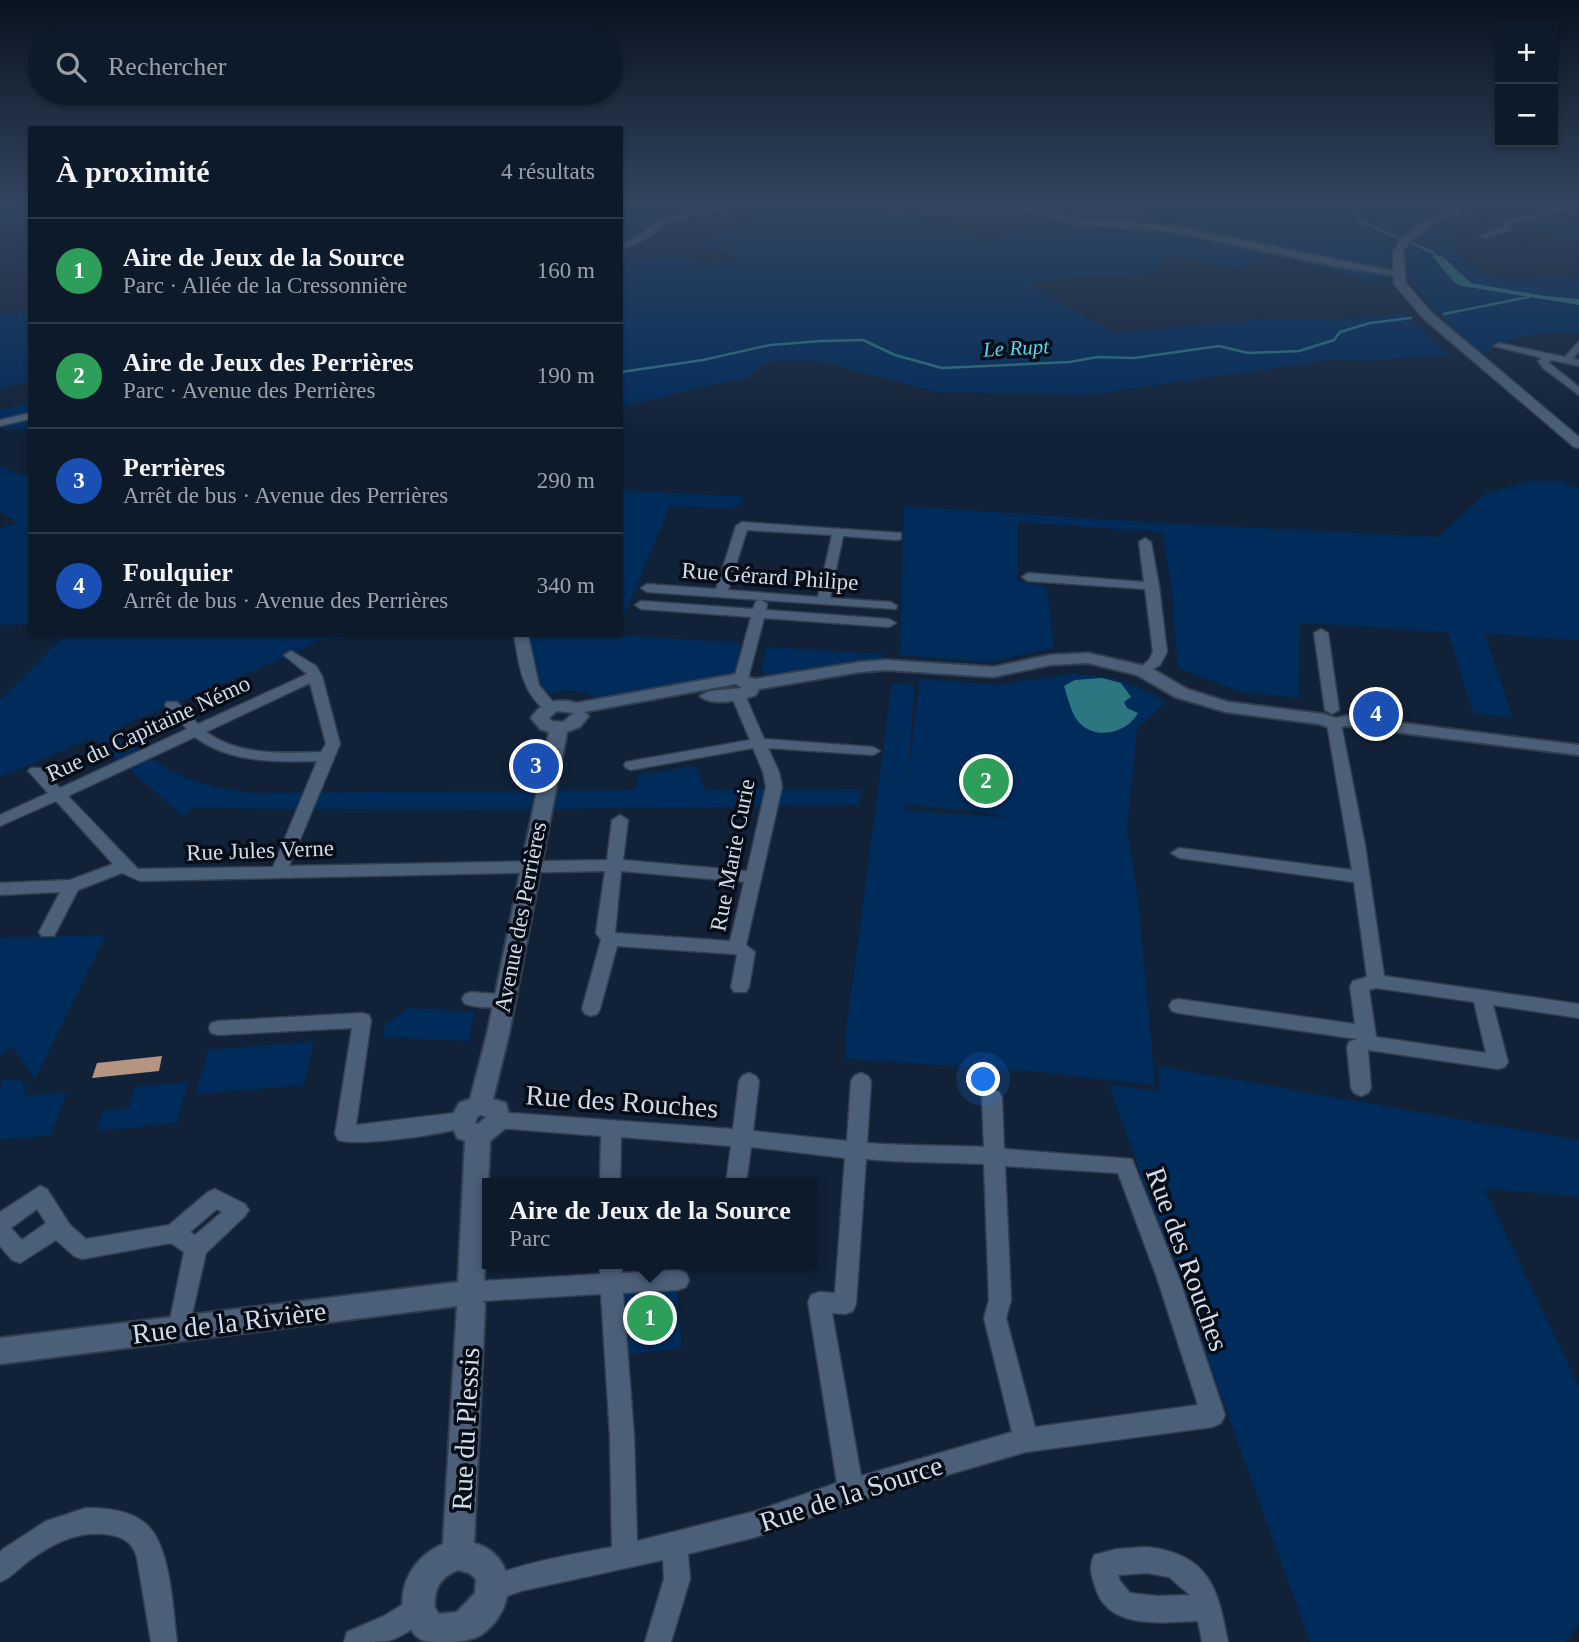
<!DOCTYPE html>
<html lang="fr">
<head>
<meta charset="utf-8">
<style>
  body { margin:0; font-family:"Times New Roman",serif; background:#162332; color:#f1f3f6 }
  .controls { position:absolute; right:21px; top:21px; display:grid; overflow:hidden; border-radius:0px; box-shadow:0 2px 5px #0004 }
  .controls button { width:63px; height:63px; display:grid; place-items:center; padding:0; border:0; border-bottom:2px solid #2d3847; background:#0d1a2a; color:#f1f3f6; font:35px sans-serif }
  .you { position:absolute; left:984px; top:1080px; width:24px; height:24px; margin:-18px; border:5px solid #fff; border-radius:50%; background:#1a73e8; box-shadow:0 0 0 10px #1a73e833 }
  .badge { display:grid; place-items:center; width:46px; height:46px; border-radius:50%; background:#d93025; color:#fff; font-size:23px; font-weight:700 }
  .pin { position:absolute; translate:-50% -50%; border:4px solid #fff; box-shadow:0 2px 7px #0006 }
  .popup { position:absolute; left:482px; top:1178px; width:336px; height:91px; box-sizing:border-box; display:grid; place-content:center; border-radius:0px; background:#0d1a2a; filter:drop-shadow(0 2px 5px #0005); font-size:23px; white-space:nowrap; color:#9aa1a8 }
  .popup b { font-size:26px; color:#f1f3f6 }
  .popup::after { content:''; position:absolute; left:50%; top:100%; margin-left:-14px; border:14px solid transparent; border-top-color:#0d1a2a }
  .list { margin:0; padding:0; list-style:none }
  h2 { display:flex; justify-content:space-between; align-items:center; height:91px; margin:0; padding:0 28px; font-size:30px }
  h2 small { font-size:23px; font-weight:400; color:#9aa1a8 }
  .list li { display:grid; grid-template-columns:46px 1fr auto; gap:21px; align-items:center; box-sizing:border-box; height:105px; padding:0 28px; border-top:2px solid #2d3847 }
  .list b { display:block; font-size:26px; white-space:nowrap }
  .list p { margin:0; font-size:23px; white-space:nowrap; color:#9aa1a8 }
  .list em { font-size:23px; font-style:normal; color:#9aa1a8 }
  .icon { flex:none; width:38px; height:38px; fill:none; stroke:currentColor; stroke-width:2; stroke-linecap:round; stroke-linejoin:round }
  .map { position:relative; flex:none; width:1579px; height:1642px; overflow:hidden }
  .search { position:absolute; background:#0d1a2a; box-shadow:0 2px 5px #0004; left:28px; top:28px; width:595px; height:77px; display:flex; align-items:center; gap:18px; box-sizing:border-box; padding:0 24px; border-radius:38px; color:#9aa1a8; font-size:26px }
  .panel { position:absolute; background:#0d1a2a; box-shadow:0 2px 5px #0004; left:28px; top:126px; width:595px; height:511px; border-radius:0px }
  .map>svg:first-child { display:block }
</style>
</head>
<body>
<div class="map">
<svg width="1579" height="1642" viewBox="0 0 1579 1642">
  <rect width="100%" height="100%" fill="#112238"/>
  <!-- green -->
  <path fill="#002c5c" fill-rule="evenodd" d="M0,204H30V223L0,224Z
    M621,204H646L677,215L656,221L621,248Z
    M739,204H860L896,217L911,212L948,224L987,241L1047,219L1084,226L1142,229L1146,214L1167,208L1166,204H1457C1424,216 1394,226 1386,265L1368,266L1366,270L1384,275L1379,284L1267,254L1246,267H1229L1166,255L1158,273L1043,279L1028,285L1116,333L1261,319H1339L1404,313L1447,354L1370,361L1329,360L1089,395L937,392L819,361H772L762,364L746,379L709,385L621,407V254L645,259L681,257L716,265L745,259L697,245L749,219L723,209Z
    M1485,204H1579V208L1565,209L1579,220V237L1552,236L1527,223L1529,218L1502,211L1442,230L1462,243L1453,244L1458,250L1456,254L1488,277L1514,281L1550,277L1579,279V299L1545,296L1471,283L1442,256H1432L1455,283L1462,286L1579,305V333C1545,332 1511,333 1483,355L1435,311L1416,288L1403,260C1416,225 1453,215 1485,204Z
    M30,310V381L0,388V315Z
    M30,403V429L4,430L0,426V410Z
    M0,466L22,476L30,474V624L0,625V528L18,523L0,511Z
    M1562,481L1579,488V640L1485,634L1513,718L1473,713L1448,632L1300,623L1299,698L1237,691L1178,668L1171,581L1162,532L1018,522V581L1047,587L1054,648L988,662L900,655L904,506L1162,523L1439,537L1483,495L1525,482Z
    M621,490L746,497L735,509L670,506L621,623Z
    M65,635H371L316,641L291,655L119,727C157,773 198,787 255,793L636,790L638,775L695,766L705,790L861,789L858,805L476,810L195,808L183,816L93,738L0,777V700Z
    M528,635H616L741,643L735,674L718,682L599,701C584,686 558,691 540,695Z
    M767,647L883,654L880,659L842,663L771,675L761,671Z
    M1070,674C1109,675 1132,682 1166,702L1137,729L1127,828L1139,907L1155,1085L1030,1071L846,1059L845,1040L892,683L914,685L908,779L920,679L998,685ZM906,805L974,811L1013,818L904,810Z
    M106,935L35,1079L13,1047L0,1055V938Z
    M409,1008L475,1012L468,1041L384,1037L385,1024Z
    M314,1041L304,1085L196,1094L208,1050Z
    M1158,1066L1579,1140V1197L1484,1188L1579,1387V1624L1564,1642H1310L1109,1085L1160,1091Z
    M3,1080H21L27,1086L23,1096L67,1092L51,1135L0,1140V1088Z
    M188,1082L177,1123L97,1131L103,1111L129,1108L135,1087Z
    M676,1285L682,1348L622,1355L618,1289Z"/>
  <!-- water -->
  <path fill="#2c7682" d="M1432,256H1442L1471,283L1545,296L1579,299V305L1462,286L1455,283Z
    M1102,678L1121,683L1131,697L1124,702L1127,708L1138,713C1126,735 1090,742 1075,717C1070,708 1067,695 1064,686L1075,680Z"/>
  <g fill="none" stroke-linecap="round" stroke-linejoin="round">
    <!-- stream -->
    <path stroke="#2c7682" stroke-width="2.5" d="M1372,204L1352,209L1361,222L1432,252L1440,260
      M1444,314L1529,297
      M621,372L703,360L770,345L821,341L863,340L895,355L942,368L1070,362L1097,357L1134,358L1219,346L1248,353L1299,351L1334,340L1340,332L1370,323L1411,318"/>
  </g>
  <!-- building -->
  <path fill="#b59581" d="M162,1056L159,1071L92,1078L97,1063Z"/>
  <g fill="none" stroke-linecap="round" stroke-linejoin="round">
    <defs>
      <path id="minor" d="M732,204H745L667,222L648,238L621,250V245L642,234L661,218Z
        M1571,204H1579V206L1510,224L1511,230L1483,238L1479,236L1504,227L1503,221Z
        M1579,341V351L1573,359L1579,360V366L1552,360L1548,362L1579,387V395L1543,368L1538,361L1542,358L1494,346L1499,343L1565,357Z
        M30,413V419L0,426V420Z
        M742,522L901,533V539L897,540L843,536L830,598L891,602L897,606L896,609L761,600L767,604L766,610L889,619L896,623L889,627L764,618L748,679L746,682H736L734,679L751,617L641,609L635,605L641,601L753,609L756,601L761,600L647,592L641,588L647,584L716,589L736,526ZM747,530L832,535L818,597L728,590Z
        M1145,538L1151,542L1159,586L1167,652L1160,665L1143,675L1136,671L1149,660L1153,652L1145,589L1028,581L1022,577L1028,573L1144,582L1139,542Z
        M1321,629L1328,633L1339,710L1332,714L1325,710L1314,633Z
        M514,635H528L539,685L557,707L555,710H545C521,691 519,663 514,635Z
        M291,651L316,666L322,676L340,744L289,866L607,860L612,820L620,815L628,820L623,860L747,871L766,787L763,772L753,748L631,770L626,768L624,765L626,762L750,740L731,695L738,691L745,695L764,739L873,747L880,751L873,755L768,748L779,772L782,787L746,945L755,952L749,987L746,992H734L731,987L737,955L734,954L617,946L600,1009L597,1014L591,1016L585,1014L582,1009L601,940L596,933L605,871L140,881L122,873L78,890L54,936H42L39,932L60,892L0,895V883L70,880L113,864L56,801L0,826V815L48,793L31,774L28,771L31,768H41L60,788L187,729L167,708L165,705L167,702H177L198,724L307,674L284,655ZM310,683L326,744L321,752C282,753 239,756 206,732ZM195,737C229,763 276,762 317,761L273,867L138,869L68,796ZM621,871L744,882L730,941L615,933Z
        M1334,720L1341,724L1365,845L1384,976L1579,1004V1018L1493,1005L1508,1062L1505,1067L1498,1069L1368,1050L1371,1088L1368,1093L1361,1096L1354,1093L1351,1088L1347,1047L1349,1042L1357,1039L1178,1013L1172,1011L1169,1006L1172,1001L1178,999L1355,1024L1350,986L1353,981L1367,977L1354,882L1179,858L1171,853L1179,848L1352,870L1327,724ZM1376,988L1474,1002L1486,1053L1376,1037L1369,990Z
        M471,992L510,995L513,1000L510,1005C497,1009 478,1008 465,1004L462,999L465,994Z
        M362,1013L369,1015L371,1020L356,1125L462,1112L469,1114L472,1120L469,1126C445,1134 361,1147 338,1140L335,1134L352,1028L218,1035L211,1033L209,1028L211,1023L218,1021Z
        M749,1073L756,1076L759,1081L753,1131L847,1141L851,1081L854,1076L861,1073L868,1076L871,1081L867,1143C906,1146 945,1145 984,1147L982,1098L985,1092L992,1090L999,1092L1002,1098L1004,1149L1132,1159L1179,1278L1225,1415L1221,1423L1213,1427L1026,1452L851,1503L756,1537L688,1554L690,1579L671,1642H645L664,1579L663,1560L521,1591L493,1601L484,1597L480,1588L484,1579C525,1562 569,1555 612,1547L610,1436L601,1294L481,1301L473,1298L470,1291L473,1284L481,1281L600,1274L599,1264H621L622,1273L678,1270L686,1273L689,1280L686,1287L678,1290L623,1293L634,1436L637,1541L756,1511L837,1483L808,1302L811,1295L819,1292L835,1293L845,1158L751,1147L746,1183H726L731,1146L621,1137L620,1183H600L601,1136L498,1128L491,1126L488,1120L491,1114L498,1112L733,1129L739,1081L742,1076ZM866,1159C905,1163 945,1162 984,1164L989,1300L984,1318L1012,1432L861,1476L832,1313L845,1314L853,1311L856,1304ZM1005,1166L1118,1173L1157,1278L1198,1405L1035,1427L1006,1318L1011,1300Z
        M40,1186L47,1189L70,1225L86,1239L169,1225L208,1192L215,1189L245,1204L249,1210L245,1216L206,1253L187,1336L179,1339L171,1336L168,1329L184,1252L171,1243L82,1259L74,1256L56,1240L20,1263L12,1260L0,1246V1212ZM37,1209L46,1223L22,1240L11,1228ZM217,1209L222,1212L195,1235L190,1232Z
        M86,1508C106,1508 133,1510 148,1526C171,1548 173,1612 177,1642H151L137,1558C133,1544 126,1538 111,1535C79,1529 51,1544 26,1563C17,1570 11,1578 0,1582V1552L3,1549L46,1521Z
        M1147,1547C1209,1554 1218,1588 1228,1642H1202L1198,1621C1163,1622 1107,1631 1095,1586C1091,1575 1089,1566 1094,1555L1117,1549ZM1147,1573L1169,1577L1190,1595L1157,1596L1130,1593L1120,1581L1118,1575Z
        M418,1595L427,1599L431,1608C425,1623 404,1636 388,1641C375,1642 357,1642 344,1642L347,1632L384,1616Z"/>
      <path id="tertiary" d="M1003,204H1016L1075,218L1174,226L1403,273L1398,276L1338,267L1174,232L1075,224Z
        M1088,653L1149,667L1187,689L1228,702L1323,714L1336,718L1346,716L1579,745V755L1346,726L1334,729L1319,724L1226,712L1175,697L1137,675L1088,663L1050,665L993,677L886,670L860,672L759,689L756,695C743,700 711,707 700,696L709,691L742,688L736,684L584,712L589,716L580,727L567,732L509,1034L493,1099L506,1103L510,1120L507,1127L490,1141L484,1284L477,1294L485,1304L474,1543C520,1556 516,1611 481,1635C468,1642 454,1642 440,1642C428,1642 419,1642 412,1631C390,1599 409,1558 443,1544L457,1306L0,1364V1338L458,1282L465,1141L457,1138L450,1120L459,1103L470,1099L487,1034L549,732L540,729L531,718C542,701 558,698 577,703L736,674L755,679L860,662L886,660L993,667L1050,655ZM557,711L574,713L563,722L552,721L549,718ZM481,1115L486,1117L478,1124L475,1123L477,1117ZM458,1570L469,1573L476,1579L475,1593L457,1612L439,1614L435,1608C433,1590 440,1577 458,1570Z"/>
      <path id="secondary" d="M1469,204H1482L1438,221L1410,241L1403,252L1406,283L1432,313L1579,437V448L1574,447L1424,319L1394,284L1393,252L1402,237L1430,217Z"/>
    </defs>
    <!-- minor casing -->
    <use href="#minor" stroke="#323d4f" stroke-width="3"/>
    <!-- tertiary casing -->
    <use href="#tertiary" stroke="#323d4f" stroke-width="4"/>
    <!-- secondary casing -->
    <use href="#secondary" stroke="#323d4f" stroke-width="3"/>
    <!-- minor -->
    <use href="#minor" fill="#4b5f78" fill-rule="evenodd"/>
    <!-- tertiary -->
    <use href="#tertiary" fill="#4b5f78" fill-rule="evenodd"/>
    <!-- secondary -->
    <use href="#secondary" fill="#4b5f78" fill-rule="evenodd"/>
  </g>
  <!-- sky -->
  <linearGradient id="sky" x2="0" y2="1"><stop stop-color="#09131f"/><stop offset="0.47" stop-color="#32445e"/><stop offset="1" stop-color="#32445e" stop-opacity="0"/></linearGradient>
  <rect width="1579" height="433" fill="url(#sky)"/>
  <g text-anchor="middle" stroke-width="7" stroke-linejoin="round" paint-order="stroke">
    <!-- far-water labels -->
    <g font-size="21" font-style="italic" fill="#4ddbf2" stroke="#050c15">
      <text transform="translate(1016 348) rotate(-3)" y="7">Le Rupt</text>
    </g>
    <!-- street labels -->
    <g font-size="23" fill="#d0dcea" stroke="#050c15">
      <text transform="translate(770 576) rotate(4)" y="8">Rue Gérard Philipe</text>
      <text transform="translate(148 728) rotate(-25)" y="8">Rue du Capitaine Némo</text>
      <text transform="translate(260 850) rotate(-2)" y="8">Rue Jules Verne</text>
      <text transform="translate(732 855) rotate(-79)" y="8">Rue Marie Curie</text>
      <text transform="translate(520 917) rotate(-79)" y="8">Avenue des Perrières</text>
    </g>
    <!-- near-street labels -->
    <g font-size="28" fill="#d0dcea" stroke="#050c15">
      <text transform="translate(622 1101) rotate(4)" y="10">Rue des Rouches</text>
      <text transform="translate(1188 1259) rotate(70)" y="10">Rue des Rouches</text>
      <text transform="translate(229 1322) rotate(-7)" y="10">Rue de la Rivière</text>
      <text transform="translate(465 1429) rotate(-87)" y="10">Rue du Plessis</text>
      <text transform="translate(851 1493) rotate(-18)" y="10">Rue de la Source</text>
    </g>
  </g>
</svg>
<div class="controls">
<button>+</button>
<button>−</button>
</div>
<div class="you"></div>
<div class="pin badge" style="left:650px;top:1318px;background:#2e9e5b">1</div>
<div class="popup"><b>Aire de Jeux de la Source</b>Parc</div>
<div class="pin badge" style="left:986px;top:781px;background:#2e9e5b">2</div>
<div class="pin badge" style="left:536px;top:766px;background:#1a4fb4">3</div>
<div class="pin badge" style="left:1376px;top:714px;background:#1a4fb4">4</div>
<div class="search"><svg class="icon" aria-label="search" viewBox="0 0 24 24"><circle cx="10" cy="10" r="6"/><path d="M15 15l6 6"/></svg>Rechercher</div>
<section class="panel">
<h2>À proximité<small>4 résultats</small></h2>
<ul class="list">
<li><span class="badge" style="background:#2e9e5b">1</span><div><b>Aire de Jeux de la Source</b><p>Parc · Allée de la Cressonnière</p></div><em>160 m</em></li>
<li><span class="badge" style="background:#2e9e5b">2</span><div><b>Aire de Jeux des Perrières</b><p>Parc · Avenue des Perrières</p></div><em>190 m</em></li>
<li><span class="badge" style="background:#1a4fb4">3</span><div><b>Perrières</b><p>Arrêt de bus · Avenue des Perrières</p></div><em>290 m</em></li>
<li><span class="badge" style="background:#1a4fb4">4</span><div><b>Foulquier</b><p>Arrêt de bus · Avenue des Perrières</p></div><em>340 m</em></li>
</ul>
</section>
</div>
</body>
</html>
